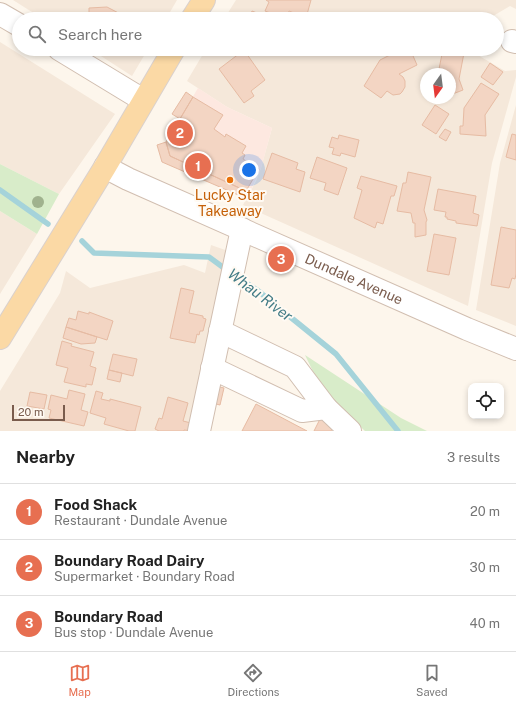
<!DOCTYPE html>
<html lang="en">
<head>
<meta charset="utf-8">
<style>
  body { margin:0; font-family:"Public Sans",sans-serif; background:#f2f2f2; color:#222 }
  .controls { position:absolute; right:12px; bottom:12px; display:grid; overflow:hidden; border-radius:8px; box-shadow:0 2px 6px #0003 }
  .controls button { width:36px; height:36px; display:grid; place-items:center; padding:0; border:0; border-bottom:1px solid #e0e0e0; background:#fff; color:#222; font:20px sans-serif }
  .compass { position:absolute; left:420px; top:68px; width:36px; height:36px; border-radius:50%; background:#fff; box-shadow:0 2px 6px #0003; rotate:194deg }
  .scale { position:absolute; left:12px; bottom:10px; width:53px; box-sizing:border-box; padding-left:4px; border:2px solid #7a5c4d; border-top:0; font-size:11px; line-height:14px; white-space:nowrap; color:#7a5c4d; -webkit-text-stroke:3px #fffaf3; paint-order:stroke }
  .you { position:absolute; left:249px; top:170px; width:14px; height:14px; margin:-10px; border:3px solid #fff; border-radius:50%; background:#1a73e8; box-shadow:0 0 0 6px #1a73e833 }
  .badge { display:grid; place-items:center; width:26px; height:26px; border-radius:50%; background:#e76f51; color:#fff; font-size:13px; font-weight:700 }
  .pin { position:absolute; translate:-50% -50%; border:2px solid #fff; box-shadow:0 1px 4px #0006 }
  .list { margin:0; padding:0; list-style:none }
  h2 { display:flex; justify-content:space-between; align-items:center; height:52px; margin:0; padding:0 16px; font-size:17px }
  h2 small { font-size:13px; font-weight:400; color:#767676 }
  .list li { display:grid; grid-template-columns:26px 1fr auto; gap:12px; align-items:center; box-sizing:border-box; height:56px; padding:0 16px; border-top:1px solid #e0e0e0 }
  .list b { display:block; font-size:15px; white-space:nowrap }
  .list p { margin:0; font-size:13px; white-space:nowrap; color:#767676 }
  .list em { font-size:13px; font-style:normal; color:#767676 }
  .icon { flex:none; width:22px; height:22px; fill:none; stroke:currentColor; stroke-width:2; stroke-linecap:round; stroke-linejoin:round }
  .map { position:relative; flex:none; width:516px; height:431px; overflow:hidden }
  .search { position:absolute; background:#fff; box-shadow:0 2px 6px #0003; left:12px; right:12px; top:12px; height:44px; display:flex; align-items:center; gap:10px; box-sizing:border-box; padding:0 14px; border-radius:22px; color:#767676; font-size:15px }
  .sheet { height:220px; background:#fff }
  nav { display:flex; justify-content:space-around; align-items:center; box-sizing:border-box; height:56px; border-top:1px solid #e0e0e0; background:#fff; font-size:11px; color:#767676 }
  nav a { display:grid; justify-items:center; gap:2px }
  nav .on { color:#e76f51 }
  .map>svg:first-child { display:block }
</style>
</head>
<body>
<div class="map">
<svg width="516" height="431" viewBox="0 0 516 431">
  <rect width="100%" height="100%" fill="#fdf6ec"/>
  <!-- residential -->
  <path fill="#f5e8da" fill-rule="evenodd" d="M13,0H177L166,19H43Z
    M236,0H516V9L510,6L488,19H224Z
    M0,42L115,114L59,194L0,164Z
    M90,49H148L132,76Z
    M206,49H476V54L505,71L516,70V77L492,163L468,306L243,205L256,181L261,168L272,128L227,107L187,81ZM426,74H450V98H426Z
    M516,105V326L476,310L500,163Z
    M0,211L37,234L0,294Z
    M211,245L231,252L194,431H0V391L60,293L66,271L90,288L184,265L205,273Z"/>
  <!-- commercial -->
  <path fill="#fde8e0" d="M198,88L227,107L272,128L261,168L250,192L170,156L166,142Z"/>
  <!-- green -->
  <path fill="#d8ecc9" d="M0,164L59,194L37,234L0,211Z
    M305,355L401,418L427,431H365L323,392Z"/>
  <g fill="none" stroke-linecap="round" stroke-linejoin="round">
    <!-- stream -->
    <path stroke="#a5d3da" stroke-width="5.5" d="M0,190L48,224
      M82,241L94,253L209,257L228,271
      M237,277L257,290L336,354L398,431"/>
  </g>
  <!-- building -->
  <path fill="#f3d5c3" stroke="#e6bba3" d="M266,0H311L306,18L289,11L286,19L265,11L269,2Z
    M107,7L130,19H89V8Z
    M252,11L272,19H249Z
    M256,49H272L270,54Z
    M402,49H410L417,65L399,74L403,77L405,81V87L402,92L400,94L393,95L387,91L381,98L364,86L380,60Z
    M443,49H462L461,53H464L459,79L463,90L450,95V74H438Z
    M244,50L265,80L251,91L254,96L244,103L219,69Z
    M490,63L503,72L493,85L481,77Z
    M481,83L499,94L485,115L486,136L460,134V126H463L464,108Z
    M186,92L193,97L180,119L172,114Z
    M193,97L223,115L214,129L225,137L226,134L246,146L242,153L245,155L243,159L259,169L246,191L170,156L166,142Z
    M435,105L449,114L436,134L422,125Z
    M445,129L451,132L446,141L439,137Z
    M512,134L516,135V160L506,157Z
    M339,135L359,140L355,157L341,153L340,156L332,154L334,148L329,147L332,137L338,139Z
    M166,142L170,156L246,191L243,197L162,162L157,145Z
    M272,153L298,163L296,169L305,172L300,192L263,179Z
    M317,157L347,168L338,195L324,190L326,183L310,178Z
    M408,172L431,177L424,210L427,220L426,222V235L415,237V223H413L411,213L397,211L403,183H406Z
    M361,176L397,186L394,196H391L383,224L377,222L375,228L354,218L362,190L357,188Z
    M438,189L476,196L473,213L479,215L477,226L456,223V221L447,219V217H445L446,212L434,210Z
    M501,227L516,230V274L515,279L512,278L509,288L491,285Z
    M434,234L456,238L449,275L427,271Z
    M181,288L194,291L189,313L203,316V318L206,319L203,331H200L199,335L197,334L195,343L170,338Z
    M78,311L89,314V312L113,321L107,340L66,327L69,318L76,320Z
    M66,327L97,337L95,343L81,344L63,338Z
    M62,341L72,344L71,346L94,352L90,366L96,368L92,385L86,384V387L64,382L68,368L56,365Z
    M113,354L137,359L133,376L109,370Z
    M109,370L122,373L120,382L107,379Z
    M216,386L224,388L220,405L212,403Z
    M69,390L85,394L81,410L88,412L84,426L49,418L51,410L48,409L51,395L67,399Z
    M96,391L103,393L101,399L110,401V399L141,407L135,431H129L104,424L106,418L90,413Z
    M30,392L47,395L44,409L27,406Z
    M168,397L188,403L183,421L195,424L193,431L184,430V431H159L155,429L159,418L162,419Z
    M256,404L307,431H242Z
    M321,417L335,424L331,431H314Z"/>
  <g fill="none" stroke-linecap="round" stroke-linejoin="round">
    <defs>
      <g id="minor">
        <path d="M0,14L19,25"/>
        <path d="M512,41L516,42"/>
        <path d="M59,49L143,100"/>
        <path id="s1" d="M105,167L128,179L467,329L516,349"/>
        <path d="M220,331L295,367L326,408"/>
        <path d="M212,368L302,411L326,408L350,431"/>
        <path d="M199,431L242,229"/>
      </g>
      <path id="major" d="M192,19L204,0
        M0,338L105,167L174,49"/>
    </defs>
    <!-- minor casing -->
    <use href="#minor" stroke="#d1beb0" stroke-width="24"/>
    <!-- major casing -->
    <use href="#major" stroke="#dad1cd" stroke-width="24"/>
    <!-- minor -->
    <use href="#minor" stroke="#fff" stroke-width="22"/>
    <!-- major -->
    <use href="#major" stroke="#fbd9a5" stroke-width="22"/>
  </g>
  <!-- trees -->
  <circle fill="#a0b28e" cx="38" cy="202" r="6"/>
  <!-- markers -->
  <circle fill="#e8710a" stroke="#fffaf3" stroke-width="1.5" cx="230" cy="180" r="4"/>
  <g text-anchor="middle" stroke-width="4" stroke-linejoin="round" paint-order="stroke">
    <!-- food labels -->
    <g font-size="14" fill="#c56008" stroke="#fffaf3">
      <text x="230" y="200">Lucky Star<tspan x="230" dy="16">Takeaway</tspan></text>
    </g>
    <!-- street labels -->
    <g font-size="14" fill="#7a5c4d" stroke="#fffaf3">
      <text dy="5" stroke="none"><textPath href="#s1" startOffset="273">Dundale Avenue</textPath></text>
    </g>
    <!-- water labels -->
    <g font-size="15" font-style="italic" fill="#437c86" stroke="#fffaf3">
      <text transform="translate(260 295) rotate(37)" y="5">Whau River</text>
    </g>
  </g>
</svg>
<div class="controls">
<button><svg class="icon" aria-label="locate" viewBox="0 0 24 24"><circle cx="12" cy="12" r="6"/><path d="M12 2v4M12 18v4M2 12h4M18 12h4"/></svg></button>
</div>
<svg class="compass" viewBox="-18 -18 36 36"><path d="M0-13l5 13h-10z" fill="#e53935"/><path d="M0 13l5-13h-10z" fill="#767676"/></svg>
<div class="scale">20 m</div>
<div class="you"></div>
<div class="pin badge" style="left:198px;top:166px">1</div>
<div class="pin badge" style="left:180px;top:133px">2</div>
<div class="pin badge" style="left:281px;top:259px">3</div>
<div class="search"><svg class="icon" aria-label="search" viewBox="0 0 24 24"><circle cx="10" cy="10" r="6"/><path d="M15 15l6 6"/></svg>Search here</div>
</div>
<section class="sheet">
<h2>Nearby<small>3 results</small></h2>
<ul class="list">
<li><span class="badge">1</span><div><b>Food Shack</b><p>Restaurant · Dundale Avenue</p></div><em>20 m</em></li>
<li><span class="badge">2</span><div><b>Boundary Road Dairy</b><p>Supermarket · Boundary Road</p></div><em>30 m</em></li>
<li><span class="badge">3</span><div><b>Boundary Road</b><p>Bus stop · Dundale Avenue</p></div><em>40 m</em></li>
</ul>
</section>
<nav>
<a class="on"><svg class="icon" aria-label="map" viewBox="0 0 24 24"><path d="M3 6l6-2 6 2 6-2v14l-6 2-6-2-6 2zM9 4v14M15 6v14"/></svg>Map</a>
<a><svg class="icon" aria-label="directions" viewBox="0 0 24 24"><path d="M12 3l9 9-9 9-9-9zM9 14v-3h6M13 9l2 2-2 2"/></svg>Directions</a>
<a><svg class="icon" aria-label="saved" viewBox="0 0 24 24"><path d="M7 4h10v16l-5-4-5 4z"/></svg>Saved</a>
</nav>
</body>
</html>
